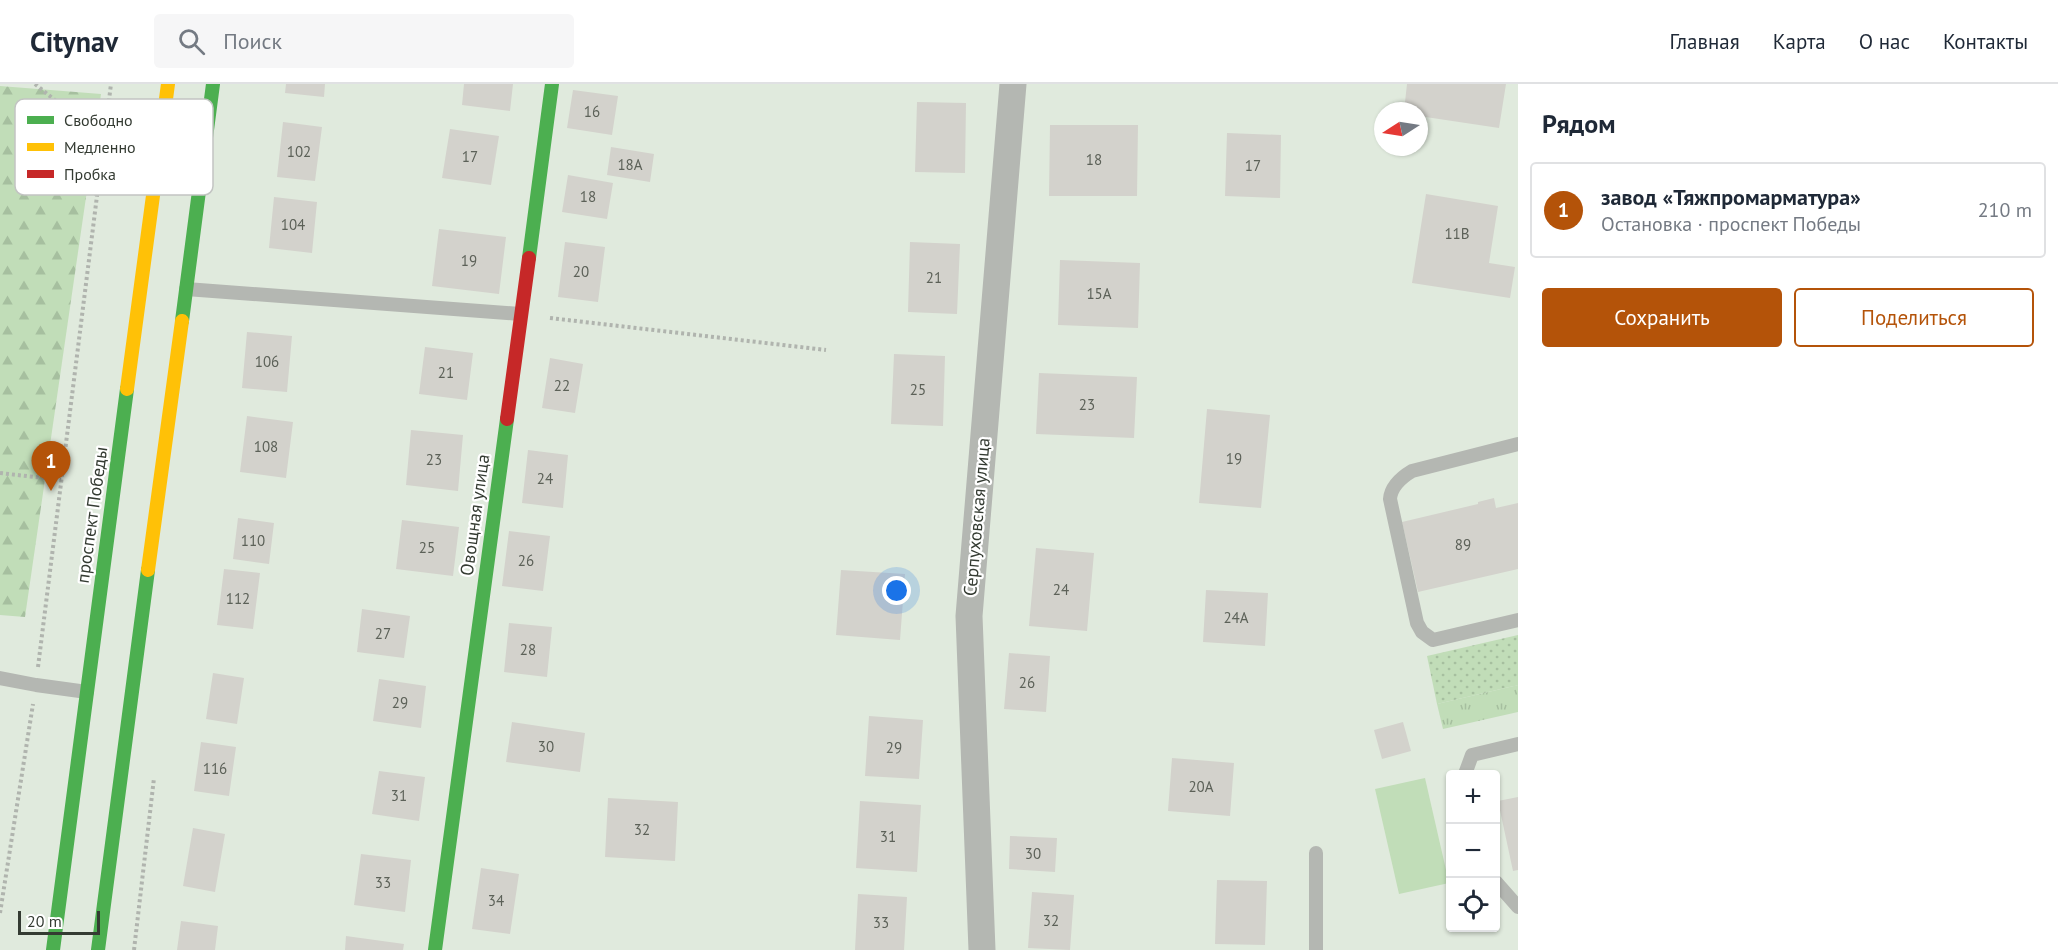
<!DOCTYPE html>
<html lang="ru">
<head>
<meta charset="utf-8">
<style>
  body { margin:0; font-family:"PT Sans",sans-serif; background:#f6f6f7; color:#1f2937 }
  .controls { position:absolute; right:18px; bottom:18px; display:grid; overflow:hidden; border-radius:6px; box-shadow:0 2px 4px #0004 }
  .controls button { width:54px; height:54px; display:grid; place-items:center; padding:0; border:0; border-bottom:2px solid #e0e1e3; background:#fff; color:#1f2937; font:30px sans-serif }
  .compass { position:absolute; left:1374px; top:18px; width:54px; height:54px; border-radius:50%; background:#fff; box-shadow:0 2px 4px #0004; rotate:258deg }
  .scale { position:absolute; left:18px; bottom:15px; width:82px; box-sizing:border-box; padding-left:6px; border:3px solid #343b32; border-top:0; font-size:16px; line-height:21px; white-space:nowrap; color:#343b32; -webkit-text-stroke:4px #fff; paint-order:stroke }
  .you { position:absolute; left:897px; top:507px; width:21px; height:21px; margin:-15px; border:4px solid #fff; border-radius:50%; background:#1a73e8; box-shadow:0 0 0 9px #1a73e833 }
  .badge { display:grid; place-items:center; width:39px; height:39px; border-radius:50%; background:#b45309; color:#fff; font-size:20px; font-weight:700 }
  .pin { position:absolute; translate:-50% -50px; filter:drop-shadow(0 2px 3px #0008) }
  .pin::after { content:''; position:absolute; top:32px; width:21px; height:18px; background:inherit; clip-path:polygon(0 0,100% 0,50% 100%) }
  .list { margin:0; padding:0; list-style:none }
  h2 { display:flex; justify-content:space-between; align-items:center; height:78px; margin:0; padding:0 24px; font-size:26px }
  h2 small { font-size:20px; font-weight:400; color:#747a83 }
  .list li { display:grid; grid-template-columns:39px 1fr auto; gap:18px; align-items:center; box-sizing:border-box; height:96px; margin:0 12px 12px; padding:0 12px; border:2px solid #e0e1e3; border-radius:6px }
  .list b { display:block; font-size:22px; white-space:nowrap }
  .list p { margin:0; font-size:20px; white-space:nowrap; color:#747a83 }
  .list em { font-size:20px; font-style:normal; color:#747a83 }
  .actions { display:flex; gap:12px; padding:18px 24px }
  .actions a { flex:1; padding:14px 0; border:2px solid #b45309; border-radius:6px; text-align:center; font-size:21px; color:#b45309 }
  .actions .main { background:#b45309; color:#fff }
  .icon { flex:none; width:33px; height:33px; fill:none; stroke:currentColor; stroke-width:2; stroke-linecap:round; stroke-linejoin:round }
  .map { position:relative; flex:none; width:1518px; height:866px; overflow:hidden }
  header { display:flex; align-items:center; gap:36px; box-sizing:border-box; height:84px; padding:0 30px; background:#fff; border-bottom:2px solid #e0e1e3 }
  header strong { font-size:28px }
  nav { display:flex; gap:33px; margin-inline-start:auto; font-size:21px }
  .search { width:420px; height:54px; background:#f6f6f7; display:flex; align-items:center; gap:15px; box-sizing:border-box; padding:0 21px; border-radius:6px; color:#747a83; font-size:22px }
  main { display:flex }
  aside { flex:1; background:#fff }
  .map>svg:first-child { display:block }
</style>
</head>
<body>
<header>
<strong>Citynav</strong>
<div class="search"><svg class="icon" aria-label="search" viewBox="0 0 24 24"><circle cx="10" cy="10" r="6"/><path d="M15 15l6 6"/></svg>Поиск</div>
<nav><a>Главная</a><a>Карта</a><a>О нас</a><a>Контакты</a></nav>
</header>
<main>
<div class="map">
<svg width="1518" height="866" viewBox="0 0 1518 866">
  <defs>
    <pattern id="grass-tufts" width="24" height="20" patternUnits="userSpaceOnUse" patternTransform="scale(1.5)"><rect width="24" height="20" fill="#c1ddb8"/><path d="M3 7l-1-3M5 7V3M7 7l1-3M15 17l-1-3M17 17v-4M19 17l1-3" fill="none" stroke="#a6bf9f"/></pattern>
    <pattern id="forest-firs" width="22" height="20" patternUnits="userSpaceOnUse" patternTransform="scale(1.5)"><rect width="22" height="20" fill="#c1ddb8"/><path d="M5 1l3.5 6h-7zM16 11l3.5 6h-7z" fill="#a6bf9f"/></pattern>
    <pattern id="park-dots" width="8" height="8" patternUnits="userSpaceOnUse" patternTransform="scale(1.5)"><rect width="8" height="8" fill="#c1ddb8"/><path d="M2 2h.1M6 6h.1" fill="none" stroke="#a6bf9f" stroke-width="1.8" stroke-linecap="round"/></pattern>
  </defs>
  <rect width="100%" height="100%" fill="#e0eadd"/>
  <!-- grass -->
  <path fill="url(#grass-tufts)" d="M1518,601V628L1443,645L1437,620Z"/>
  <!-- forest -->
  <path fill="url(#forest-firs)" d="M0,2L101,10L25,533L0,531Z"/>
  <!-- park -->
  <path fill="url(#park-dots)" d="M1518,551V601L1437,620L1427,572Z"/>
  <!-- garden -->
  <path fill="#c1ddb8" d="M1425,694L1449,799L1399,810L1375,705Z"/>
  <!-- building -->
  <path fill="#d3d2cc" d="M286,0H325L324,13L285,9Z
    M464,0H513L510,27L462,21Z
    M1407,0H1506L1499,44L1419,32V27H1404Z
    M573,6L618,12L612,51L567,44Z
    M917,18L966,19L965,89L915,88Z
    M283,38L322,43L315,97L277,93Z
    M1050,41H1138L1137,112H1049Z
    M450,45L499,52L491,101L442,94Z
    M1227,49L1281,51L1280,114L1225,112Z
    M611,63L654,70L650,98L607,91Z
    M568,91L613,99L607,135L562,128Z
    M1426,110L1498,122L1489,179L1515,183L1510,214L1412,199Z
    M274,113L317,118L312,169L269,164Z
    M439,145L506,153L499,210L432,202Z
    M565,158L605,163L598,218L558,213Z
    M910,158L960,160L957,230L908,228Z
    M1060,176L1140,179L1138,244L1058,241Z
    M247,248L292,252L287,308L242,304Z
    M425,263L473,269L467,316L419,310Z
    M894,270L945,272L943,342L891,340Z
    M550,274L583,280L575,329L542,324Z
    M1039,289L1137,293L1134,354L1036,350Z
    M1207,325L1270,331L1261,424L1199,419Z
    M247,332L293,338L286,394L240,388Z
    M411,346L463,351L458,407L406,401Z
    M528,366L568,371L563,424L522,419Z
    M1494,414L1496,424L1518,419V485L1418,508L1402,438L1478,420V418Z
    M238,434L274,439L269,480L233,475Z
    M402,436L459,443L453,492L396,485Z
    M509,447L550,452L543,507L502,502Z
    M1036,464L1094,469L1087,547L1029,542Z
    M224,485L260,489L253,545L217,541Z
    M841,486L905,490L900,556L836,551Z
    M1206,506L1268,509L1265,562L1203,558Z
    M362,525L410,532L404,574L357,568Z
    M509,539L552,543L547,593L504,588Z
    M1009,569L1050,572L1046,628L1004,625Z
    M213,589L244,594L237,640L206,635Z
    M379,595L426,602L421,644L373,637Z
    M869,632L923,636L919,695L865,692Z
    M512,638L585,649L580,688L506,678Z
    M1403,638L1411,667L1382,675L1374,646Z
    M201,658L236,663L229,712L194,707Z
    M1172,674L1234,679L1230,732L1168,727Z
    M379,687L425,693L419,737L372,730Z
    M1518,713V786L1513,787L1498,717Z
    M608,714L678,718L675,777L605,773Z
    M860,717L921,721L917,788L856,784Z
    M193,744L225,750L215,808L183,802Z
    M1010,752L1057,754L1055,788L1009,785Z
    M361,770L411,776L405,828L354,821Z
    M481,784L519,790L510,850L472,845Z
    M1217,796L1267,797L1265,861L1215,860Z
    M1032,808L1074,811L1070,866L1028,864Z
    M858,810L907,813L904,866H855Z
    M181,837L218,842L215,866H177Z
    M346,852L404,860L403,866H345Z"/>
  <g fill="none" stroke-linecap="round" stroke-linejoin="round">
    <!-- path -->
    <path stroke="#b0b4ae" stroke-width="4" stroke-dasharray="3 3" stroke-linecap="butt" d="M35,0L56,17L96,111
      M550,234L826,266
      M0,389L61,396
      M38,583L111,0
      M0,829L33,620
      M134,866L154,694"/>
    <!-- lane -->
    <path stroke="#b4b7b2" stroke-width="14" d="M186,205L520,230
      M1518,360L1412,387C1402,393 1391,403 1390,415L1417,539L1422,548L1433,556L1518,536
      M0,594L36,601L87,608
      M1465,690L1472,671L1518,660
      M1316,769V866
      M1496,798L1518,823"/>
    <!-- street -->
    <path stroke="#b4b7b2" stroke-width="27" d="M982,866L969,532L1013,0"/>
    <!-- fast -->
    <path stroke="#4caf50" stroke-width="14" d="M529,174L552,0
      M182,237L213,0
      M53,866L127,305
      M98,866L148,486
      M435,866L507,335"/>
    <!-- slow -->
    <path stroke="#ffc107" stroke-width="14" d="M127,305L168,0
      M148,486L182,237"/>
    <!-- jam -->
    <path stroke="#c62828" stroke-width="14" d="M507,335L529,174"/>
  </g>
  <g text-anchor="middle" stroke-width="4.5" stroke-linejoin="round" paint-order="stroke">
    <!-- number labels -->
    <g font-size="15" fill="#5c6158">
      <text x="592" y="33">16</text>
      <text x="299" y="73">102</text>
      <text x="470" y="78">17</text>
      <text x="1094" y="81">18</text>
      <text x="630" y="86">18А</text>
      <text x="1253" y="87">17</text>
      <text x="588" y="118">18</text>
      <text x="293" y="146">104</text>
      <text x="1457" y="155">11В</text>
      <text x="469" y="182">19</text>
      <text x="581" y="193">20</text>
      <text x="934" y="199">21</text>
      <text x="1099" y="215">15А</text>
      <text x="267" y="283">106</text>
      <text x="446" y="294">21</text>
      <text x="562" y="307">22</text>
      <text x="918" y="311">25</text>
      <text x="1087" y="326">23</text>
      <text x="266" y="368">108</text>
      <text x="1234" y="380">19</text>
      <text x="434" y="381">23</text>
      <text x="545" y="400">24</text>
      <text x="253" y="462">110</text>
      <text x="1463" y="466">89</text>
      <text x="427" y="469">25</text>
      <text x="526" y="482">26</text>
      <text x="1061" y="511">24</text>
      <text x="238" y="520">112</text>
      <text x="1236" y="539">24А</text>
      <text x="383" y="555">27</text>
      <text x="528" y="571">28</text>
      <text x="1027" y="604">26</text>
      <text x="400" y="624">29</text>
      <text x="546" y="668">30</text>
      <text x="894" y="669">29</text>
      <text x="215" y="690">116</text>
      <text x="1201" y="708">20А</text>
      <text x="399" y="717">31</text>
      <text x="642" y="751">32</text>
      <text x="888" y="758">31</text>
      <text x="1033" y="775">30</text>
      <text x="383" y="804">33</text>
      <text x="496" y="822">34</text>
      <text x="1051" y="842">32</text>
      <text x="881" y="844">33</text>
    </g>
    <!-- street labels -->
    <g font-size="18" fill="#343b32" stroke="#fff">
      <text transform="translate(92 431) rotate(-82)" y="6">проспект Победы</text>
      <text transform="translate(475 431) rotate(-82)" y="6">Овощная улица</text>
      <text transform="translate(977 433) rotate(-85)" y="6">Серпуховская улица</text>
    </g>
  </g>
  <!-- legend -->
  <rect x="15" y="15" width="198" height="96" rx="9" fill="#fff" stroke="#c2c4c2" stroke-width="1.5"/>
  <rect x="27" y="32" width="27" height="8" fill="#4caf50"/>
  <rect x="27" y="59" width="27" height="8" fill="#ffc107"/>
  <rect x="27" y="86" width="27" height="8" fill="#c62828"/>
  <g font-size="16" fill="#343b32">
    <text x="64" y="42">Свободно</text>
    <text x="64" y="69">Медленно</text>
    <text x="64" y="96">Пробка</text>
  </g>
</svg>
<div class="controls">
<button>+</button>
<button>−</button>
<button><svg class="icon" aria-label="locate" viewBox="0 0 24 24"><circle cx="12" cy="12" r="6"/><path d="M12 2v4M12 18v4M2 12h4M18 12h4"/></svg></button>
</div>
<svg class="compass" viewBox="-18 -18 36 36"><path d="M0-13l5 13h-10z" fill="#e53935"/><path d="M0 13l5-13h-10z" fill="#747a83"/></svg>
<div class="scale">20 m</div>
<div class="you"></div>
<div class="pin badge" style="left:51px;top:407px">1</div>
</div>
<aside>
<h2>Рядом<small></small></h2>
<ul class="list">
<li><span class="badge">1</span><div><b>завод «Тяжпромарматура»</b><p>Остановка · проспект Победы</p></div><em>210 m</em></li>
</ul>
<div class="actions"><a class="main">Сохранить</a><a>Поделиться</a></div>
</aside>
</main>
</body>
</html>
